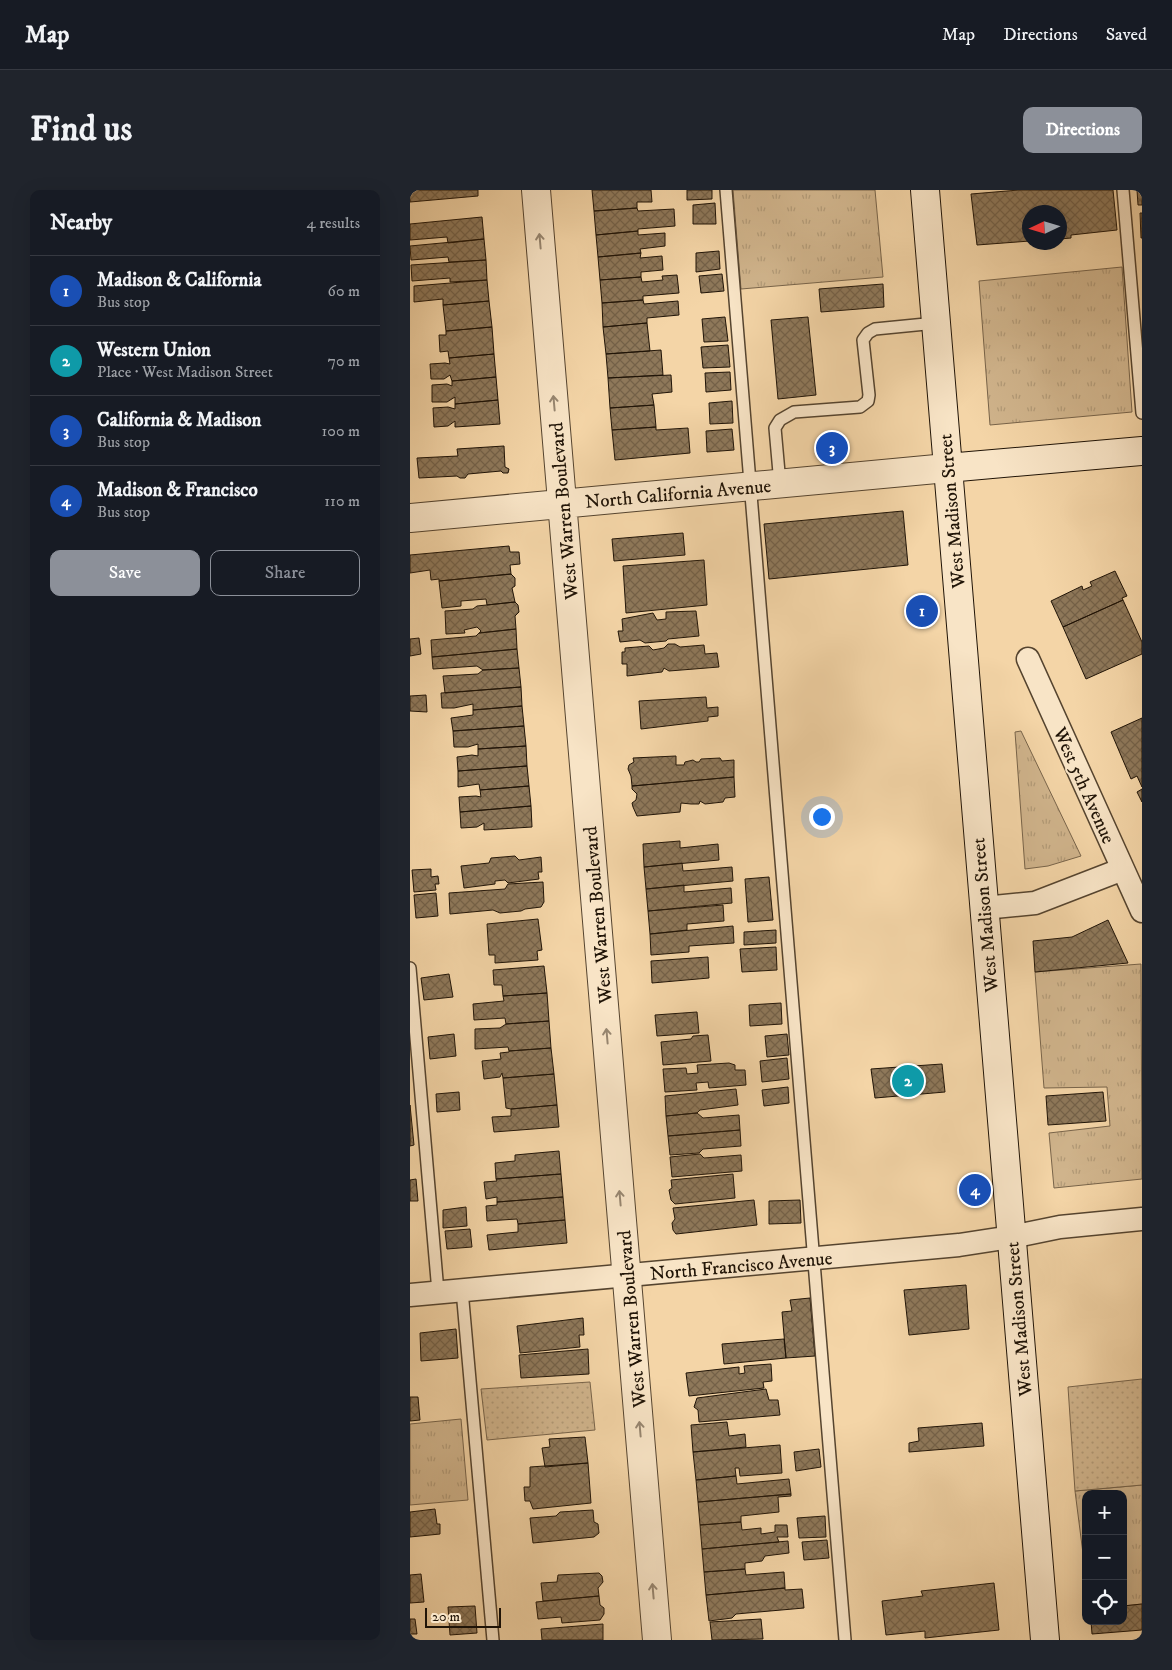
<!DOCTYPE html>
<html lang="en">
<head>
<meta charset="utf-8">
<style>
  body { margin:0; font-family:"IM FELL DW Pica",serif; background:#20242c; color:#f1f3f6 }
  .controls { position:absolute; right:15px; bottom:15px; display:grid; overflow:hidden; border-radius:10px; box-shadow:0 5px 20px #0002 }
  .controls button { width:45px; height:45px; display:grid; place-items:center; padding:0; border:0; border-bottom:1px solid #363941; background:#171b24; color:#f1f3f6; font:25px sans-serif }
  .compass { position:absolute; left:612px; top:15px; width:45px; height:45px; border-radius:50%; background:#171b24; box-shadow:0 5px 20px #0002; rotate:266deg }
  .scale { position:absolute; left:15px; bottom:12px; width:76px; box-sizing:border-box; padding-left:5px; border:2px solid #201407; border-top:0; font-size:14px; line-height:18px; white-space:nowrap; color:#201407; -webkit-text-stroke:4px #f8e4c6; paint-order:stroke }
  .you { position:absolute; left:411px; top:626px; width:18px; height:18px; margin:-12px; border:4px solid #fff; border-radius:50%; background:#1a73e8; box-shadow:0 0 0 8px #1a73e833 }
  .badge { display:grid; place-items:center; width:32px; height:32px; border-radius:50%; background:#8c9099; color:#fff; font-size:16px; font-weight:700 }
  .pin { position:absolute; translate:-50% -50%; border:2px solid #fff; box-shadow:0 1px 5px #0006 }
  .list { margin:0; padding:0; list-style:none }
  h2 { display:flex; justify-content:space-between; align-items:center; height:65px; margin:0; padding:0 20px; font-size:21px }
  h2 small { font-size:16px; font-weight:400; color:#9ea1a6 }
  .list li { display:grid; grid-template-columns:32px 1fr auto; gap:15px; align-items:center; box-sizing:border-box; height:70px; padding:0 20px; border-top:1px solid #363941 }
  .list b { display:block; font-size:19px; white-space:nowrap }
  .list p { margin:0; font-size:16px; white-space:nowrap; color:#9ea1a6 }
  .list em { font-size:16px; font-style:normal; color:#9ea1a6 }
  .actions { display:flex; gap:10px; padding:15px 20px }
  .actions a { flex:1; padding:11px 0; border:1px solid #8c9099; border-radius:10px; text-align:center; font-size:18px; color:#8c9099 }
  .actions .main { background:#8c9099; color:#fff }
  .icon { flex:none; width:28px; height:28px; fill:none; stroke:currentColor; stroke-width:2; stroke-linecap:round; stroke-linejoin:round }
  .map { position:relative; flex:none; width:732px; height:1450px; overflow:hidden; border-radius:10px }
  header { display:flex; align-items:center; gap:30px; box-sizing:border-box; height:70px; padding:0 25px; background:#171b24; border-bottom:1px solid #363941 }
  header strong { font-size:24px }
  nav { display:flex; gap:28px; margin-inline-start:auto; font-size:18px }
  .intro { display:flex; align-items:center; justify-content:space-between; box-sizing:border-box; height:120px; padding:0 30px }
  h1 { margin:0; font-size:35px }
  .button { padding:12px 22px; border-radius:10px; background:#8c9099; color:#fff; font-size:18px; font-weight:700 }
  main { display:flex; gap:30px; padding:0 30px }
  aside { flex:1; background:#171b24; border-radius:10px; box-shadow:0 5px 20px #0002 }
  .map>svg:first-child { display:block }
</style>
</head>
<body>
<header>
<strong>Map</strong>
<nav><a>Map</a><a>Directions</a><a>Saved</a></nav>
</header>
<div class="intro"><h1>Find us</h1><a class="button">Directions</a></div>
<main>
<aside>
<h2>Nearby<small>4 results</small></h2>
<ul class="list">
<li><span class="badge" style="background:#1a4fb4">1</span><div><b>Madison &amp; California</b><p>Bus stop</p></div><em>60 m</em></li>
<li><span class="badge" style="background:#0f9aa8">2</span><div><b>Western Union</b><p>Place · West Madison Street</p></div><em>70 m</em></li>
<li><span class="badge" style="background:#1a4fb4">3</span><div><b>California &amp; Madison</b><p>Bus stop</p></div><em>100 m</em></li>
<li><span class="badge" style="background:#1a4fb4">4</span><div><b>Madison &amp; Francisco</b><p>Bus stop</p></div><em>110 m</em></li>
</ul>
<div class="actions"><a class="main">Save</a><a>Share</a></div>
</aside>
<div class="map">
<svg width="732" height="1450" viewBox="0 0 732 1450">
  <defs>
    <pattern id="grass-tufts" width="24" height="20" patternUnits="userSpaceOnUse" patternTransform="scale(1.25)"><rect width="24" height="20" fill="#d0b48c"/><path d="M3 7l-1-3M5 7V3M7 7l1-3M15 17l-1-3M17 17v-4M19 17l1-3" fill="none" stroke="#b29a77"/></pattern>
    <pattern id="garden-dots" width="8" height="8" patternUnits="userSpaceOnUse" patternTransform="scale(1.25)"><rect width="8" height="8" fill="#d0b48c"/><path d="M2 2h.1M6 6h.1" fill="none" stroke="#b29a77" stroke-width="1.8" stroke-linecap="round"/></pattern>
    <pattern id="building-cross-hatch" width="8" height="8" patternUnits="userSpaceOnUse" patternTransform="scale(1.25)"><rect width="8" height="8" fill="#8e785a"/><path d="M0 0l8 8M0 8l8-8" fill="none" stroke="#746148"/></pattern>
  </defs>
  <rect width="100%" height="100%" fill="#f4d5a7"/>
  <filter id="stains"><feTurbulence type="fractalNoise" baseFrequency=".004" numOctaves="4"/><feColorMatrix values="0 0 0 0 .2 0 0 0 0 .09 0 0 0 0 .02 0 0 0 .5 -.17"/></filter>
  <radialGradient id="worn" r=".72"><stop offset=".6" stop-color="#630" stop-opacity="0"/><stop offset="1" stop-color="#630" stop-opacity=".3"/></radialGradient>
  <!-- grass -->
  <path fill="url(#grass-tufts)" stroke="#78644a" d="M323,0H465L473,87L331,99Z
    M712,77L722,222L580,235L569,91Z
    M611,541L671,666L638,676L615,679L605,542Z
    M731,774L732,989L644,998L639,943L700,936L697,897L634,898L625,782Z
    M51,1229L58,1310L0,1315V1234Z
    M732,1295V1414L713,1416V1304H676V1387L665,1301Z"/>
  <!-- garden -->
  <path fill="url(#garden-dots)" stroke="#78644a" d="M732,1189V1295L665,1301L658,1197Z
    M180,1192L185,1240L77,1250L71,1199Z"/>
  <!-- building -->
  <path fill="url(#building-cross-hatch)" stroke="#201407" d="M0,0H68V6L0,12Z
    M182,0H241L242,12H227V18L184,21Z
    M277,0H302V9L277,10Z
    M609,0H703L707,40L661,45V48L650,49V22H620V51L567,55L561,4Z
    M727,0H732V15H728Z
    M305,13L306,34H283V15Z
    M227,18L228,21L264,19L265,36L228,39V41L186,45L184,21Z
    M730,23H732V48H731Z
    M72,27L74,49L38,53L37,47L0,50V34Z
    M228,41V45L255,43V56L230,59L231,63L188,67L186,45Z
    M74,49L76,70L39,72L38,67L1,70L0,56Z
    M309,61L310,79L286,82V63Z
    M231,63L230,68L252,66L253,80L231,82V87L190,90L188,67Z
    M76,70L77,90L40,92V88L2,91L1,75Z
    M312,84L314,101L291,103L289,86Z
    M267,85L269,103L233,106V110L192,113L190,90L231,87L232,92L253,90L252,86Z
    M77,90L79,111L33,115V109L4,112V96Z
    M473,94L474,117L411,122L409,99Z
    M233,110L234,114L268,111L269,125L237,128V133L193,137L192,113Z
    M79,111L82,137L36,141L33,115Z
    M315,127L318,151L294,152L292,129Z
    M398,127L406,205L368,209L361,130Z
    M237,133L240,161L196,164L193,137Z
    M82,137L84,164L39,168L38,161L30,162L29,145H36V141Z
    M318,155L320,177L293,178L291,157Z
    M251,160L253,185L198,188L196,164Z
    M84,164L86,187L42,191L40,185L34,189H21L20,174L35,173L40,174L39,168Z
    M320,182L321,200L296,202L295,183Z
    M261,185L262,202L242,204L244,215L200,218L198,188Z
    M86,187L88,210L45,214V207L37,212H22V195L37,194L42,196V191Z
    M88,210L90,234L45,237V231L38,236L24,237L23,218L38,217L45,219V214Z
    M322,211L323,233L300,234L299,213Z
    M244,215L246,237L202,240L200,218Z
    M246,237V240L278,238L280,263L205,270L202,240Z
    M322,239L324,260L297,262L296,241Z
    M94,256L95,277L99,279L98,283H93L91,281L58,284L55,288H50L47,286L9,288L7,268L48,266L47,259Z
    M493,321L498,375L359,389L354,334Z
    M273,343L275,365L204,371L202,349Z
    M99,356L100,362H109L110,374L100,375L101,384L29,391V389L21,390L20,380L0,383V365Z
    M294,370L297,415L216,423L213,376Z
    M705,381L717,406L712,408L713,410L653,437L641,411L672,396L673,400L682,396L680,392Z
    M101,384L105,388V396L102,398L105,412L77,415L76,409L51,411V416L32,418L29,391Z
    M713,410L732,452V464L676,489L653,437Z
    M105,412L108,415L109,422L105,426L106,439L69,443L71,441L67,437L54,440L55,443L36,444L35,421L63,419L67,416Z
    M286,421L289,446L258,449L256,451L235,453L230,450L210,452L208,441H213L212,429L243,423L247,430L256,429V422Z
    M106,439L107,459L22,467L21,450L66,446L69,443Z
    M9,448L11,464L0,466V449Z
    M258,454H265L270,457L294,455L295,464L307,463L309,477L259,481L254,478L252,482L217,486V474H212V462H215V458L239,456L243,460L254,458Z
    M107,459L109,478L73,480L67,476L23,479L22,467Z
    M109,478L111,497L35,503L33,486L68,484L73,480Z
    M111,497L112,516L63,520V514L44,518H32L31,503Z
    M16,505L17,522L0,521V506Z
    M296,507L297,518L308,517V526L298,527V531L231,539L229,511Z
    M112,516L114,536L43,541L41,528L63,525V520Z
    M732,528V597L727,586L721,589L701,542Z
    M114,536L116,556L68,559V554L58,557H44L43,541Z
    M116,556L117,576L48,581L47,567L62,565L68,566V559Z
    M266,566V575H274L275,572L283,570L286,572H289L291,569L310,568L312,571L324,570V587L222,596L221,586L218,579L219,575L224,572L223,568Z
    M117,576L119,596L70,600L69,594L48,597V581Z
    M324,587L325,607L315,608L313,612L295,614L290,611L289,614H281L271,613L270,622L227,626L223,617L222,613L226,610L227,604L222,599V596Z
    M119,596L121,616L50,622L49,607L66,606L71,607L70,600Z
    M732,599V612L727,602Z
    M121,616L122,637L74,640V633L67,637L51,638L50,622Z
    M270,651V658L308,654L309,670L234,677L233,654Z
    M105,666L109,670L131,667L132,682H128L129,689L98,693L95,690L85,691V694L54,698L51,676L79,673L81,668Z
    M272,673L273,681L322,677L323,691L236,699L234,677Z
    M21,679V687L28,686L29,694H25L26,700L4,702L2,680Z
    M359,687L363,730L338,732L335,689Z
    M133,692L134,712L131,717L115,719L111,721L90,723L83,720L40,724L39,703L95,699L98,694Z
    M274,695V702L321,698L322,713L238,721L236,699Z
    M26,703L28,726L6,728L4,705Z
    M313,715L314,731L277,734V740L240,744L238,721Z
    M128,729L132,760L127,761L128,770L85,773V765H79L77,734Z
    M698,730L718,773L625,782L623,751L662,747Z
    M323,736L324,753L279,756V762L241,765L240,744Z
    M366,740V753L334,755V742Z
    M366,757L367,780L332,782L330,759Z
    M298,767L299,788L242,793L241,771Z
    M134,776L137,803L93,806L92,795H84L83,780Z
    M39,784L43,807L14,810L11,788Z
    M137,803L139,831L96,834L95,828L64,830L63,814L94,811L93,806Z
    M371,813L372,834L340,836L339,815Z
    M287,822L289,843L247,846L245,825Z
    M139,831L141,858L99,861L98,857L65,859V839L90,838L96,834Z
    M44,844L46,866L20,869L18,847Z
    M377,844L379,865L357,867L355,846Z
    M298,845L301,871L253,875L251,852L281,849L283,846Z
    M141,858L144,884L93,888L92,883L90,887L74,889L72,871L91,869L90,863L99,862V861Z
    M377,868L379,889L352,892L350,871Z
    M319,873L325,875V880H335L336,895L299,898L298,892L286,893L287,900L255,902L253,879L276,878L277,884L288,883L287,875Z
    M532,874L535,902L465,908L461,879Z
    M144,884L147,915L101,919L96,918L93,888Z
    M378,897L379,913L354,916L352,900Z
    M326,899L328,915L290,920L287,923L256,926L255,906Z
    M49,902L50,920L27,922L26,904Z
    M693,902L696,931L638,935L636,906Z
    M0,915L4,955L0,956Z
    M147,915L149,937L84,942L82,927L101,926V919Z
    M287,923L293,928L329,925L330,940L258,946L256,926Z
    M330,940L331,956L293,959L289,963L260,965L258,946Z
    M149,961L151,984L86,989L85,973L105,971V965Z
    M290,964L294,968L331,965L332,981L262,987L260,967Z
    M151,984L153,1007L87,1012V1007L76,1009L74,992L87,991L86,989Z
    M323,984L325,1008L265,1014L261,1010L259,1000L262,998L261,990Z
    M6,989L8,1011H0V990Z
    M153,1007L155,1030L108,1034L107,1029L77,1031L76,1016L87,1015V1012Z
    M344,1010L347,1035L266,1044L263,1040L262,1033L265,1029L263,1018Z
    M390,1010L391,1033L359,1034V1011Z
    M56,1017L57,1036L33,1038V1020Z
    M155,1030L157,1053L79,1060L77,1045L108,1042V1034Z
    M60,1039L62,1057L37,1059L35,1041Z
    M556,1095L559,1139L499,1145L494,1100Z
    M400,1108L405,1166L376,1168L372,1122L382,1121L380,1110Z
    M173,1128L174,1145H169L170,1157L110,1163L107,1136Z
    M46,1139L48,1168L11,1171L10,1143Z
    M374,1149L376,1168L314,1174L312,1154Z
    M178,1159L179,1184L111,1188L109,1165Z
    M361,1174L362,1191L353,1192L354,1198L279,1206L276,1183L329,1177V1184L335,1183L334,1176Z
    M356,1199L359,1210H368L370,1225L289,1232L288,1220L284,1217L287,1208Z
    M0,1207H8L10,1230L0,1231Z
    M317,1232L319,1246L335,1244L336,1257L283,1262L281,1235Z
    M572,1233L574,1256L499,1262V1253L509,1251L508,1238Z
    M175,1247L178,1273L135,1277L132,1258L140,1257L139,1249Z
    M370,1255L372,1283L330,1286L329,1278H325L326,1286L286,1290L283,1262Z
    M409,1259L411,1277L386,1281L384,1262Z
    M178,1273L181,1313L123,1319L120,1311H115L114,1297H120V1277Z
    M326,1286L327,1294L379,1289L381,1304L288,1312L286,1290Z
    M381,1304V1306L368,1307L369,1322L331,1326V1332L290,1335L288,1312Z
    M25,1319L27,1334H30V1344L0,1347V1322Z
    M183,1320L184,1332L188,1334L189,1343L184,1347L123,1353L120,1328L146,1326L150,1322Z
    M415,1326L416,1347L389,1348L387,1328Z
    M331,1332L332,1340L351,1338V1344L365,1342V1335H377L378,1347H367L369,1352L292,1359L290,1335Z
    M417,1350L419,1368L394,1370L392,1352Z
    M378,1351L379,1363L355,1366L352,1371L335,1373V1379L294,1382L292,1359Z
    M335,1379L336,1385L374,1382L375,1398L296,1405L294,1382Z
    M189,1383L192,1386L193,1392L188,1398L189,1406L133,1411L131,1393L147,1392L148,1385Z
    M11,1384L14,1412L0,1413V1385Z
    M584,1393L589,1440L515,1448V1441L476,1445L472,1411L513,1406L511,1401Z
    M375,1398V1400L392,1399L394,1418L326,1424L322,1428L299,1431L296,1405Z
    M189,1406L190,1415L194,1418V1424L190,1430L152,1433L151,1427L128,1429L126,1412Z
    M732,1414V1440L682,1444L681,1431H713V1416Z
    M65,1416L67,1443L40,1445L38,1417Z
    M0,1429H5L7,1444H0Z
    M351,1429L353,1449L302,1450L300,1432Z
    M193,1434V1450H132L131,1439Z"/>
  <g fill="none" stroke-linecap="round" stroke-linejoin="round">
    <defs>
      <path id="service" d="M316,0L435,1450
        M713,0L732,223
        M370,294L365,238L370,230L384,222L450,217L458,211L459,205L453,150L458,143L465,139L526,133
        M0,778L28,1102
        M52,1100L83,1450"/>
      <path id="minor" d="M618,469L732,721
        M574,718L625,713L713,679
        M0,1105L549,1055L601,1047L650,1037L732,1029"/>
      <path id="tertiary" d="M126,0L247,1450
        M0,328L537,278"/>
      <path id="secondary" d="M515,0L635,1450
        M537,278L732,261"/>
    </defs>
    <!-- service casing -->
    <use href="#service" stroke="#55442f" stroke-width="14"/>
    <!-- minor casing -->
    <use href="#minor" stroke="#55442f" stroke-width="25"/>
    <!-- tertiary casing -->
    <use href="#tertiary" stroke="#55442f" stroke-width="30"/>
    <!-- secondary casing -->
    <use href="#secondary" stroke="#201407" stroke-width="30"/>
    <!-- service -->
    <use href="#service" stroke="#f8e4c6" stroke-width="11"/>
    <!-- minor -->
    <use href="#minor" stroke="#f8e4c6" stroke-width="22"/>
    <!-- tertiary -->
    <use href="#tertiary" stroke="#f8e4c6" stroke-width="28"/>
    <!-- secondary -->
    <use href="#secondary" stroke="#f8e4c6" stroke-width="28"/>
  </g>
  <!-- one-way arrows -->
  <defs><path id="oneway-shaft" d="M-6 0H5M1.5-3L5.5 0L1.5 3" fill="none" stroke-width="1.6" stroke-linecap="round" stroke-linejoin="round" transform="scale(1.25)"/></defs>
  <g stroke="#978670">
    <use href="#oneway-shaft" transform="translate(130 51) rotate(-95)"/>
    <use href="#oneway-shaft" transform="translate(144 213) rotate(-95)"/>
    <use href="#oneway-shaft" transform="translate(197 846) rotate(-95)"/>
    <use href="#oneway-shaft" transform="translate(210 1008) rotate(-95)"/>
    <use href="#oneway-shaft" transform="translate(230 1239) rotate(-95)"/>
    <use href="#oneway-shaft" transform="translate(243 1401) rotate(-95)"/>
  </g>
  <g text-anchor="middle" stroke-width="4" stroke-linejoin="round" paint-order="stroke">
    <!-- street labels -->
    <g font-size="19" fill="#201407" stroke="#f8e4c6">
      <text transform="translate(268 303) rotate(-5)" y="7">North California Avenue</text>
      <text transform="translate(153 321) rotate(-95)" y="7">West Warren Boulevard</text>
      <text transform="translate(541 321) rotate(-95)" y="7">West Madison Street</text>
      <text transform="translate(675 595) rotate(66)" y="7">West 5th Avenue</text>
      <text transform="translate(187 725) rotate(-95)" y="7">West Warren Boulevard</text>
      <text transform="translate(574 725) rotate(-95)" y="7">West Madison Street</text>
      <text transform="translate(331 1075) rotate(-5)" y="7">North Francisco Avenue</text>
      <text transform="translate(221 1129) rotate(-95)" y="7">West Warren Boulevard</text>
      <text transform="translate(608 1129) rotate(-95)" y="7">West Madison Street</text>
    </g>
  </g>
  <rect width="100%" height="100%" filter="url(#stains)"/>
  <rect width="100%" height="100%" fill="url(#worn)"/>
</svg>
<div class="controls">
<button>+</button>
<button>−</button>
<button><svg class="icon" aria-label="locate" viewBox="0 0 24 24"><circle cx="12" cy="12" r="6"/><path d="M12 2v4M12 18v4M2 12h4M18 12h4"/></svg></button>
</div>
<svg class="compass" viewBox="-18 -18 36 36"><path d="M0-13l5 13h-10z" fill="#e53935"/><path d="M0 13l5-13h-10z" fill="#9ea1a6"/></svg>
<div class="scale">20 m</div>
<div class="you"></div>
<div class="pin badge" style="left:512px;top:421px;background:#1a4fb4">1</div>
<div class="pin badge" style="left:498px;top:891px;background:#0f9aa8">2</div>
<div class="pin badge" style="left:422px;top:258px;background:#1a4fb4">3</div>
<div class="pin badge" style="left:565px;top:1000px;background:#1a4fb4">4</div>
</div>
</main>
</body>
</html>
